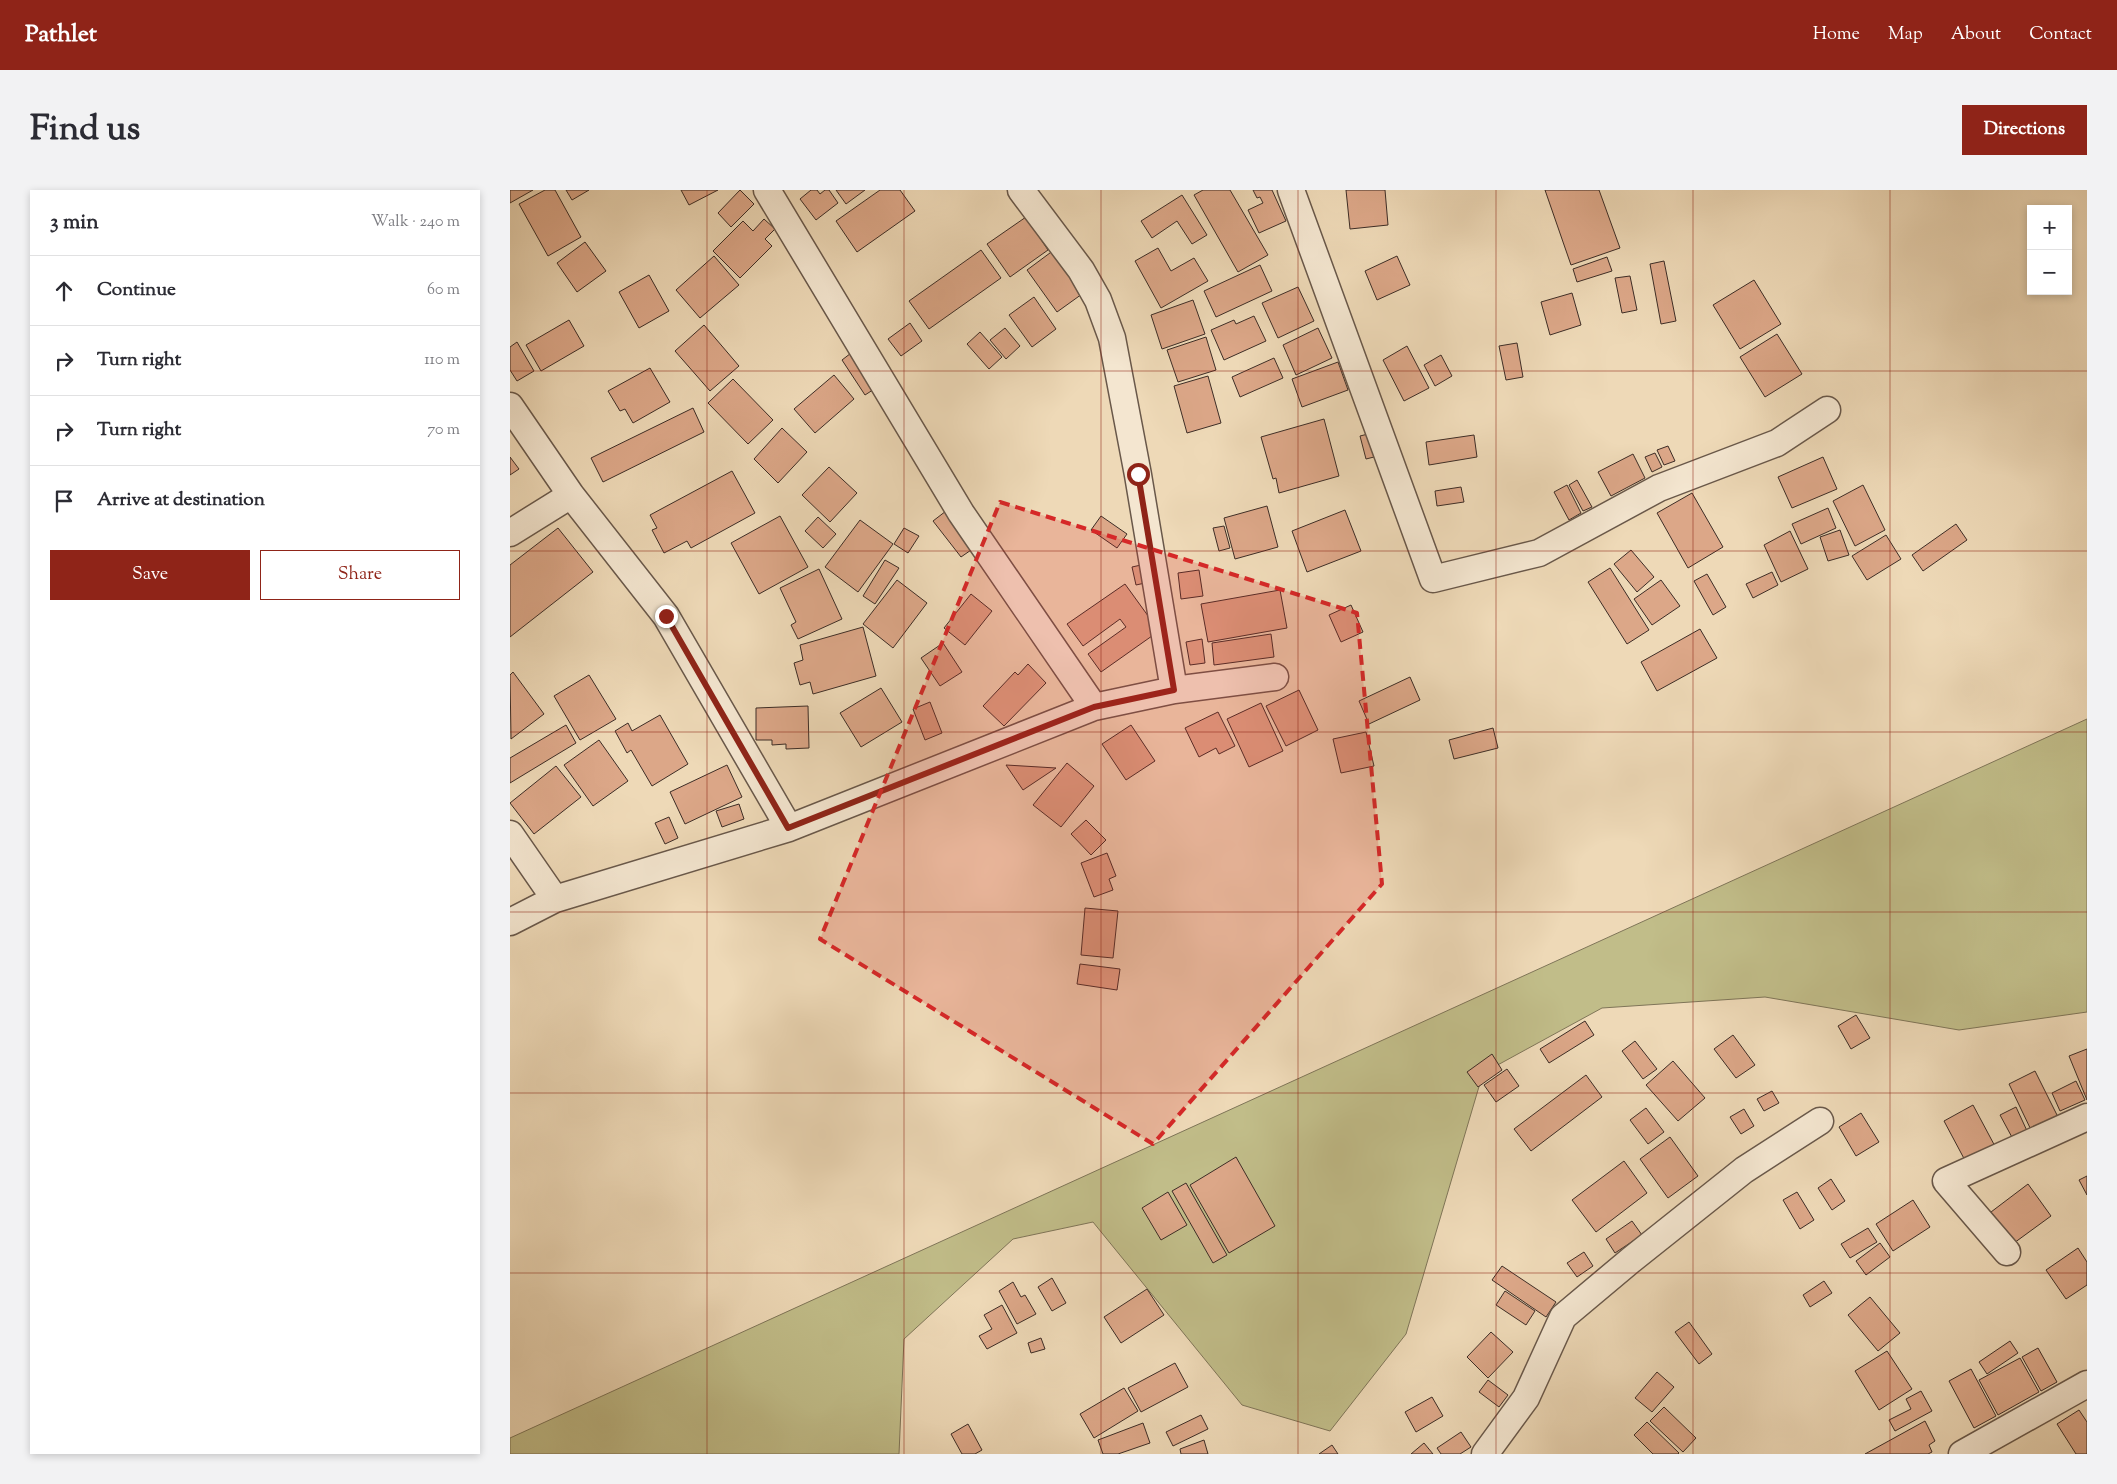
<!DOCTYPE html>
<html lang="en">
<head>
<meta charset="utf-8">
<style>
  body { margin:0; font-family:"Sorts Mill Goudy",serif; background:#f2f2f3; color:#2b2b33 }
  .controls { position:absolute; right:15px; top:15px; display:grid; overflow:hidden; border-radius:0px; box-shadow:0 2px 8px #0003 }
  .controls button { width:45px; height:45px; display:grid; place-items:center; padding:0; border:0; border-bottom:1px solid #e1e1e2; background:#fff; color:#2b2b33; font:25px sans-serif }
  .stop { position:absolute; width:15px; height:15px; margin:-11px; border:4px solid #8f2418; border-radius:50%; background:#fff }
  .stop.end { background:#8f2418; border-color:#fff; box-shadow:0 1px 5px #0008 }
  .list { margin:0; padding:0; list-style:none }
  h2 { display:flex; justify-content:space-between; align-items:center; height:65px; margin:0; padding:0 20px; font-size:21px }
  h2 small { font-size:16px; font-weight:400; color:#7c7c81 }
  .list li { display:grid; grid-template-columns:32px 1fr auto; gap:15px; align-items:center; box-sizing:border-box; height:70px; padding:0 20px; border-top:1px solid #e1e1e2 }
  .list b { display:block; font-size:19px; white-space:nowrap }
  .list em { font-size:16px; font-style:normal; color:#7c7c81 }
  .actions { display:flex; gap:10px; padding:15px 20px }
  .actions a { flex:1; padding:11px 0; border:1px solid #8f2418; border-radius:0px; text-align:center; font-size:18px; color:#8f2418 }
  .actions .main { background:#8f2418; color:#fff }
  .icon { flex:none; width:28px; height:28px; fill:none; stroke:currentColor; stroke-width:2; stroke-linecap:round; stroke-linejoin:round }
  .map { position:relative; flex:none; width:1577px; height:1264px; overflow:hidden; border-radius:0px }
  header { display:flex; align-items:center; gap:30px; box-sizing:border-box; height:70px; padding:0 25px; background:#8f2418; color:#fff }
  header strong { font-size:24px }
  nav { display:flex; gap:28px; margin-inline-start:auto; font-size:18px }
  .intro { display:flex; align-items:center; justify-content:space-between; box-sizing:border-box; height:120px; padding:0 30px }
  h1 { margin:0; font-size:35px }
  .button { padding:12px 22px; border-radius:0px; background:#8f2418; color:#fff; font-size:18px; font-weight:700 }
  main { display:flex; gap:30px; padding:0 30px }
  aside { flex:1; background:#fff; border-radius:0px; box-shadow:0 2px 8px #0003 }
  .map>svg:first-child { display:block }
</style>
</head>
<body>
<header>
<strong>Pathlet</strong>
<nav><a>Home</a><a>Map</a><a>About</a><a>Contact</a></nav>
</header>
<div class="intro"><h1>Find us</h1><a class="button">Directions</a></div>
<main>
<aside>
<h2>3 min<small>Walk · 240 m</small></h2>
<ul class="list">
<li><svg class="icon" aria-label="ahead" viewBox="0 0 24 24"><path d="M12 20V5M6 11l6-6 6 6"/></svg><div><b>Continue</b></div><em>60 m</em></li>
<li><svg class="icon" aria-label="right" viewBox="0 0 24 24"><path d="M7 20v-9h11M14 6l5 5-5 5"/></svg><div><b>Turn right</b></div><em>110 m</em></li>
<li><svg class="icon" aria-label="right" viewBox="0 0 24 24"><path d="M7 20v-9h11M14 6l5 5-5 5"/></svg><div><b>Turn right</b></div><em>70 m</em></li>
<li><svg class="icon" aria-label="arrive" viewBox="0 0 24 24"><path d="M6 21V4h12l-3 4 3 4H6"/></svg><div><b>Arrive at destination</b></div></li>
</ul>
<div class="actions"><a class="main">Save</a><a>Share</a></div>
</aside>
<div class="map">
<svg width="1577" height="1264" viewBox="0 0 1577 1264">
  <rect width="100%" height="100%" fill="#eed9b7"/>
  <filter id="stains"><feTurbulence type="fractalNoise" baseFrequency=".004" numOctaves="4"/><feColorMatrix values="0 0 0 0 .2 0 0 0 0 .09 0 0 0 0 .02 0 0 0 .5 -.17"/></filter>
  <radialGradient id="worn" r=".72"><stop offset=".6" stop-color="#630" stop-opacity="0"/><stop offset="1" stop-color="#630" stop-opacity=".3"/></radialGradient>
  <!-- green -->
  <path fill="#c1bd89" stroke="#7f7558" d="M1577,529V822L1449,840L1255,807L1092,818L973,883L896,1144L820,1241L732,1215L583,1032L503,1049L394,1149L389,1264H0V1248Z"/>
  <!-- building -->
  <path fill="#dca788" stroke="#3d2d26" d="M0,0H23L0,13Z
    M35,0H45L71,47L38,66L9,14Z
    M56,0H79L62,10Z
    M171,0H208L179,15Z
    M230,0L244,14L221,37L208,23Z
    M301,0H307L310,4L315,0H319L328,13L306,30L290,9Z
    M326,0H355L336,14Z
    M370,0H390L405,21L347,62L326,31Z
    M693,0H720L758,65L728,82L684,5Z
    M743,0H762L776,31L749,43L738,20L753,13L750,7L747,8Z
    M836,0H875L878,35L840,39Z
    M1035,0H1089L1110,58L1061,75Z
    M672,5L697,45L682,54L667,31L642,48L631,31Z
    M516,27L538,60L500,87L477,54Z
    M254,29L265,39L255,49L262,56L230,88L203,61L233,31L243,41Z
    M75,52L96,81L67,102L47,73Z
    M548,57L579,99L547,122L517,80Z
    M648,58L661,81L684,68L698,91L651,118L625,71Z
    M471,60L491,88L419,139L399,111Z
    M204,66L229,95L190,128L166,100Z
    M887,66L900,95L867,110L855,81Z
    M1097,67L1102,81L1067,92L1063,79Z
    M1154,71L1166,131L1151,134L1140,74Z
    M750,75L762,101L706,127L694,101Z
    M139,85L159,121L129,138L109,102Z
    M1120,86L1127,120L1112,123L1105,88Z
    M1244,90L1271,134L1230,159L1203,115Z
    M788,97L804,131L768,148L752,113Z
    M1062,103L1071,135L1040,145L1031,112Z
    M524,107L546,139L522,157L499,125Z
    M683,110L695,144L652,159L641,125Z
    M744,126L756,151L714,170L701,140L724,130L726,134Z
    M59,130L74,156L31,181L16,155Z
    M400,133L412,151L391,166L378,149Z
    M194,135L229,176L200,201L165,161Z
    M495,138L510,156L496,169L480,150Z
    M808,138L822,168L786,185L773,155Z
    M470,142L492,167L479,179L457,154Z
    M1267,144L1292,184L1255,207L1230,167Z
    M696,147L706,180L668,192L657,160Z
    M7,152L24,181L7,191L0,180V157Z
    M1007,153L1013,187L996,190L989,156Z
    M897,156L919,198L894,211L873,170Z
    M345,160L369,196L355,205L332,170Z
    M931,165L942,186L925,196L914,175Z
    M764,168L773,188L730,207L722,187Z
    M828,172L838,200L792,217L782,189Z
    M140,178L160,212L123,233L115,219L110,221L98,201Z
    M324,185L344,209L305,243L284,219Z
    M698,186L711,233L677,243L664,196Z
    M223,189L263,230L238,254L198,213Z
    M183,218L194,242L93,292L81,268Z
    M814,229L829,286L769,303L766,288L763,289L751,247Z
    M272,238L297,262L268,293L244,269Z
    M862,243L868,266L856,269L850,246Z
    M964,245L967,267L919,275L916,252Z
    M1158,256L1165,271L1154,275L1147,260Z
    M1145,263L1152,277L1142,282L1135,267Z
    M1123,264L1135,288L1101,306L1088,282Z
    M0,267L9,279L0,285Z
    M1313,267L1327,299L1282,318L1268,287Z
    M319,277L347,303L320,332L292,305Z
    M222,281L245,323L181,358L177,351L154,363L142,340L147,338L140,325Z
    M1067,290L1082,317L1073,321L1059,295Z
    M1057,295L1071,323L1059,330L1044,302Z
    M1353,295L1375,340L1345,356L1323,311Z
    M951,297L954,312L927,316L925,301Z
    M1182,303L1213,357L1178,378L1147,323Z
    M757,316L768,357L725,369L714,328Z
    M1318,318L1326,338L1291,354L1282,334Z
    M835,320L851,361L797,382L782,341Z
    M436,321L464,358L451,367L423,331Z
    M270,326L298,377L249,404L221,353Z
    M591,326L617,344L607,358L581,340Z
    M308,327L326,344L313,358L295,341Z
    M350,330L383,354L348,402L315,377Z
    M1446,334L1457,350L1413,381L1402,365Z
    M714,336L720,358L709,361L703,338Z
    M48,338L83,382L0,447V375Z
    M394,338L409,346L398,363L384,354Z
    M1330,340L1339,365L1318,371L1310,347Z
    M1280,341L1298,379L1271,392L1254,355Z
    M1376,345L1391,369L1357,390L1342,366Z
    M1121,360L1144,387L1127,402L1104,374Z
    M375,370L389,378L365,414L353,406Z
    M631,375L635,393L626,395L622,377Z
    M1100,378L1139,440L1117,454L1078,392Z
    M309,379L332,429L288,449L281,435L286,432L270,398Z
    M689,380L693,406L671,409L668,383Z
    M1262,382L1268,395L1243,408L1236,394Z
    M1197,384L1216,417L1203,425L1184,391Z
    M387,390L417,413L383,458L353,434Z
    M1151,390L1170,416L1142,435L1124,409Z
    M615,394L649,441L591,482L578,464L616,437L610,429L573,456L557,434Z
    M770,400L777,438L698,452L691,414Z
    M461,404L482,421L455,455L434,438Z
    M841,415L853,442L831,452L819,425Z
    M353,437L366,486L303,504L300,492L290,495L284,473L293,470L290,455Z
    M1190,439L1207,468L1147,501L1131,472Z
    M761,444L764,467L704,475L702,453Z
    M692,449L695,473L680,475L676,452Z
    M433,453L452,482L430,496L411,468Z
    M518,474L536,493L494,536L473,516L505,482L508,485Z
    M3,482L34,524L1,549L0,485Z
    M79,485L106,529L70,550L44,506Z
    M900,487L910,510L859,534L849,511Z
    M371,498L392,532L351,557L330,523Z
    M789,500L808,540L776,556L756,516Z
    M420,512L432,543L415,550L403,519Z
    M751,513L773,561L739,577L717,529Z
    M298,516L299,558L276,559V554L262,555V550H246V518Z
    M708,522L725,556L709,564L706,558L689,567L675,538Z
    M150,525L178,574L142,596L121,560L117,563L105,541L118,533L122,541Z
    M56,535L66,553L0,593V568Z
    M621,535L645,571L616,590L592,554Z
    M983,538L988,558L944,569L939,550Z
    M856,542L864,576L831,583L823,549Z
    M89,550L118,591L83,616L54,575Z
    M557,573L584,596L551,637L523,615Z
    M217,575L232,607L175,634L160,602Z
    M496,575L546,578L513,600Z
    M46,576L71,607L24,644L0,613Z
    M229,614L234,629L212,637L206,621Z
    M159,627L168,648L155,654L145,633Z
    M576,630L596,650L581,665L561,644Z
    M597,663L606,686L599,689L603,700L584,707L571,673Z
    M575,718L608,721L603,768L571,765Z
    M570,774L610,779L607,800L567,794Z
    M1346,825L1360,848L1341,859L1328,836Z
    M1075,831L1084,845L1039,873L1030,859Z
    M1223,845L1245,875L1226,888L1204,859Z
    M1125,851L1147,879L1133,889L1112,861Z
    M1577,859V910L1559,866Z
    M982,864L992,880L968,897L957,882Z
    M1163,871L1195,908L1168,931L1136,895Z
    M997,879L1009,896L986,912L974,895Z
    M1525,881L1550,931L1523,944L1499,894Z
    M1076,885L1092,907L1021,961L1004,939Z
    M1566,891L1575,910L1550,921L1542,903Z
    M1262,901L1269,913L1254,921L1247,909Z
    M1463,915L1487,960L1458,976L1434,931Z
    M1506,917L1518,943L1504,951L1490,925Z
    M1136,918L1154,942L1138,954L1120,930Z
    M1234,919L1244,936L1231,944L1220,927Z
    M1351,923L1369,952L1346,966L1329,937Z
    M1160,947L1188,986L1158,1008L1130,969Z
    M726,967L765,1036L719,1063L680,995Z
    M1114,971L1137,1003L1086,1042L1062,1010Z
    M1577,986V1005L1569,990Z
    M1321,989L1335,1011L1322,1020L1308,998Z
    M676,993L717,1065L703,1073L662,1001Z
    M1518,994L1541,1026L1504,1053L1481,1022Z
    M658,1002L677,1035L651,1050L632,1018Z
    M1287,1002L1304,1030L1290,1039L1273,1010Z
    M1403,1010L1420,1037L1383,1061L1366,1034Z
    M1122,1031L1132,1045L1105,1063L1096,1049Z
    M1358,1038L1367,1052L1340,1068L1331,1054Z
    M1370,1053L1380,1067L1356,1085L1346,1071Z
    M1568,1058L1577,1072V1095L1556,1109L1536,1080Z
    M1074,1062L1083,1076L1067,1087L1057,1073Z
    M992,1076L1046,1112L1036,1127L982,1090Z
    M542,1088L556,1113L542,1121L528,1097Z
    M1314,1091L1322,1103L1300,1117L1293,1105Z
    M503,1092L511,1107L515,1105L526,1124L507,1134L489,1101Z
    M637,1099L654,1125L611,1153L594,1127Z
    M995,1101L1025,1121L1016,1135L986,1115Z
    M1360,1107L1390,1143L1368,1161L1338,1125Z
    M492,1115L507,1143L477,1159L469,1146L482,1139L474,1125Z
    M1179,1132L1202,1164L1189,1174L1165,1142Z
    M981,1142L1003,1162L978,1188L957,1167Z
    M531,1148L535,1159L521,1163L518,1153Z
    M1500,1151L1508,1163L1477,1184L1469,1172Z
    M1528,1158L1547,1192L1531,1201L1512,1167Z
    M1377,1161L1402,1199L1369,1220L1345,1181Z
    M1510,1168L1529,1202L1488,1225L1469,1190Z
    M665,1173L678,1197L631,1222L618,1198Z
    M1461,1179L1486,1226L1464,1238L1439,1191Z
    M1147,1182L1164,1197L1142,1222L1125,1208Z
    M978,1190L998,1205L989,1217L969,1202Z
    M614,1198L628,1221L584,1248L570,1224Z
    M1411,1201L1422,1221L1385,1241L1379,1230L1401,1219L1396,1209Z
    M922,1207L933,1226L906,1242L895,1222Z
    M1154,1217L1186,1248L1173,1262L1140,1231Z
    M1569,1220L1577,1232V1264H1566L1547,1234Z
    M691,1225L698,1239L663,1256L656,1242Z
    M1415,1231L1425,1251L1419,1255L1422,1262L1418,1264H1355Z
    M1137,1232L1169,1263L1168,1264H1143L1124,1245Z
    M633,1233L640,1253L608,1264H593L588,1250Z
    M458,1234L472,1260L465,1264H452L441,1244Z
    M951,1242L961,1257L950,1264H931L927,1258Z
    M694,1250L698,1264H671L670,1259Z
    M914,1253L923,1264H901Z
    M822,1255L828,1264H809Z"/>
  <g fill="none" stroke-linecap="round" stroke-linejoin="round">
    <defs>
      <path id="minor" d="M257,0L451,323L584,517
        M511,0L571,80L588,110L602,148L628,285L664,500
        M781,0L923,389L1029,363L1149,298L1267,253L1317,220
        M0,216L61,305L156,426L279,638
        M0,343L61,305
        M0,644L45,709
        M0,732L45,709L279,638L584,517L664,500L765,487
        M1497,1062L1436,991L1577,927
        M975,1264L1016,1208L1053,1127L1121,1070L1234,980L1310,931
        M1452,1264L1577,1194"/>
    </defs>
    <!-- minor casing -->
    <use href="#minor" stroke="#69584a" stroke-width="29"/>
    <!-- minor -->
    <use href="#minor" stroke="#f4e6d0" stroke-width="26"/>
  </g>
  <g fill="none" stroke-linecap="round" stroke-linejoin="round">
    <!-- route -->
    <path stroke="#8f2418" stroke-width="6" d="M156,426L278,638L584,517L664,500L628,284"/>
  </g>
  <!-- marked area -->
  <path fill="#d62828" fill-opacity="0.2" stroke="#d62828" stroke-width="4" stroke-dasharray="10 6" stroke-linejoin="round" d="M490,312L847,423L872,694L643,954L310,749Z"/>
  <!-- grid -->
  <path fill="none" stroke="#8f2418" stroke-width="1" stroke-opacity="0.55" d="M197,0V1264M394,0V1264M591,0V1264M788,0V1264M986,0V1264M1183,0V1264M1380,0V1264M0,181H1577M0,361H1577M0,542H1577M0,722H1577M0,903H1577M0,1083H1577"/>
  <rect width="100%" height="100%" filter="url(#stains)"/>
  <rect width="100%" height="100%" fill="url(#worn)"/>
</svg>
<div class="controls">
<button>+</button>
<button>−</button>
</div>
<div class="stop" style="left:628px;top:284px"></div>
<div class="stop end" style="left:156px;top:426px"></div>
</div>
</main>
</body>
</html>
